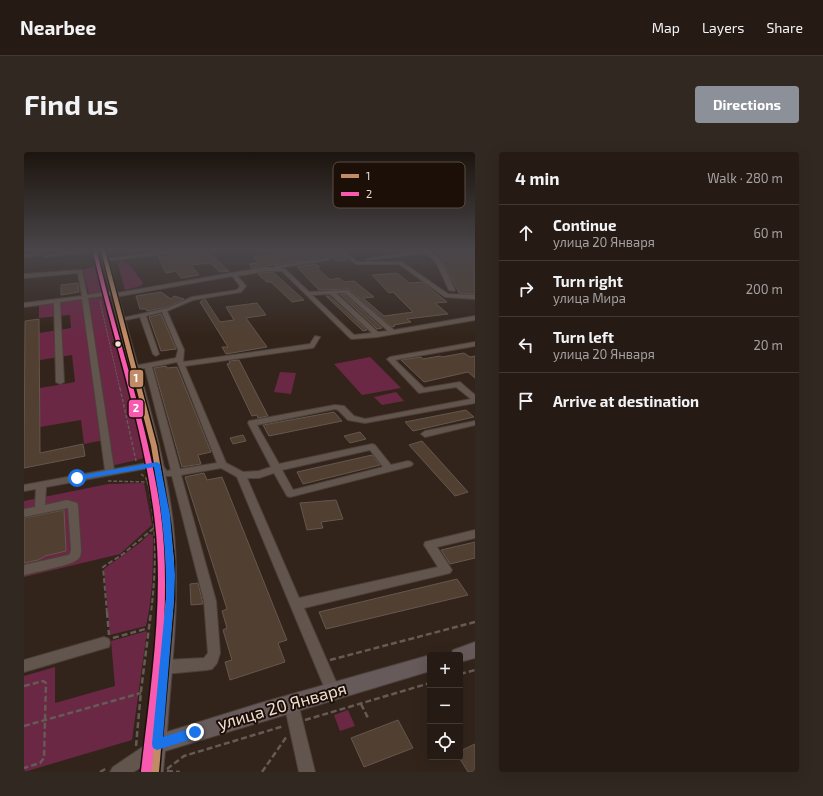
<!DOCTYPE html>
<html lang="en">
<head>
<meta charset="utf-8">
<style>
  body { margin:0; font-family:"Exo 2",sans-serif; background:#322822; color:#f1f3f6 }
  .controls { position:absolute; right:12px; bottom:12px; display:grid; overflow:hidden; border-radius:4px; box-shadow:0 4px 16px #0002 }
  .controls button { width:36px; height:36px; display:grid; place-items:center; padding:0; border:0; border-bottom:1px solid #423934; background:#261b14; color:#f1f3f6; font:20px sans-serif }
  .stop { position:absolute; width:12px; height:12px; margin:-9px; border:3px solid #1a73e8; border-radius:50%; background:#fff }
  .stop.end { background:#1a73e8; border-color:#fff; box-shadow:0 1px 4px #0008 }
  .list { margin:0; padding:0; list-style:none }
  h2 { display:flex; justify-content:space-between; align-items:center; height:52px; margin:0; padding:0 16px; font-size:17px }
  h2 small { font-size:13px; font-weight:400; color:#a4a1a0 }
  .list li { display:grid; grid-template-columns:26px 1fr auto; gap:12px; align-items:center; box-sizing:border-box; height:56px; padding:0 16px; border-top:1px solid #423934 }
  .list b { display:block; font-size:15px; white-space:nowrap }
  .list p { margin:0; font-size:13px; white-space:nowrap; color:#a4a1a0 }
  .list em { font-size:13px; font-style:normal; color:#a4a1a0 }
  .icon { flex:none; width:22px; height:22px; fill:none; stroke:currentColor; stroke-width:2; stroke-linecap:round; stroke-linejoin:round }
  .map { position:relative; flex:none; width:451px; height:620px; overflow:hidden; border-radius:4px }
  header { display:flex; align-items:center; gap:24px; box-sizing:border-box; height:56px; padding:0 20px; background:#261b14; border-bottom:1px solid #423934 }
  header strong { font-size:19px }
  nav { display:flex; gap:22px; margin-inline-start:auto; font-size:14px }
  .intro { display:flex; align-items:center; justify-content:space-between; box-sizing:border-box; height:96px; padding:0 24px }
  h1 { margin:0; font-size:28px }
  .button { padding:10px 18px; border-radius:4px; background:#8c9099; color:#fff; font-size:14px; font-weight:700 }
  main { display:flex; gap:24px; padding:0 24px }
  aside { flex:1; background:#261b14; border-radius:4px; box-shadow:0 4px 16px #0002 }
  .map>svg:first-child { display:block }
</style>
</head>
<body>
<header>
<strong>Nearbee</strong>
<nav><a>Map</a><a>Layers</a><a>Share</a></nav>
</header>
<div class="intro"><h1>Find us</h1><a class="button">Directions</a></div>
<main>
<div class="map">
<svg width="451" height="620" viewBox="0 0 451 620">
  <rect width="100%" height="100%" fill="#32241a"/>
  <!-- green -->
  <path fill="#6a2845" d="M96,108L105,112L119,131L117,134L101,138L94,112Z
    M71,112L75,113L80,139V141L65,143L59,118L70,114Z
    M80,145L82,146L92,186L88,191L89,194L94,196L121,304L117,307L91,313L89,312L85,287L60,292L57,268L16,275V236L51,230L48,203L16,208L15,181L47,176L46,163L15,166V153Z
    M346,205L377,236L338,243L310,212Z
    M256,220L272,221L267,242L250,240Z
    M372,240L380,249L358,253L350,245Z
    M120,331L128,373L96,402L0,425V349L84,332Z
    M125,382L129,383C129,414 129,444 122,474L86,483L80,417L117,390Z
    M123,479L108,588L0,620V524L31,515V551L91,534L87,489Z
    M324,558L331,574L316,579L310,563Z"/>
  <!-- building -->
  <path fill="#514032" stroke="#64574e" d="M253,98H313L324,108L313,109L308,105H303L228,116L225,112L235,111L229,105L256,101Z
    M413,98H451V142L435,141Z
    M180,99L184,100L205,119L196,120L186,111L167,113L175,123L157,126L152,119L142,121L134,105Z
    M292,112L296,115H292L306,128L315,126L320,130L330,129L350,145L339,146L360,164L389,160L369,140L365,141L348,123L373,121L385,131L398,130L423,150L411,151L424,162L383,167L387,170L370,173L371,174L368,175L325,137L295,138L273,115Z
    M242,120H249L280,148L268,150L247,130H243L234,122Z
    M54,131L55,140L37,143V133Z
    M137,140L147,147L150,144L160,147L144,155L123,159L122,157H116L112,144Z
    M316,142H320L358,176L353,177Z
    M302,144H305L343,178L339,179Z
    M181,147L196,170L210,168L202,155L233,151L242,163L222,166L243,195L202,202L198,195H204L176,150Z
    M137,162L152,197L137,199L125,165Z
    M15,167L16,301L59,292L61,304L0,316L1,169Z
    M440,201L446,205L451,204V226L444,220L400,230L377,208L397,205L399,207L416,204L418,205Z
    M215,208L244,264L234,266L233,263L228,264L203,212L206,211L205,209Z
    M142,214L143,216L153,215L187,300L174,303L177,312L158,315L130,216Z
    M442,258L450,265L389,279L381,270Z
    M310,260L318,269L245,284L239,273Z
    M336,280L342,287L326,291L320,284Z
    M219,283L222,289L209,292L206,286Z
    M398,289L444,340L431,344L385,293Z
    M348,303L356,313L279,332L273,320Z
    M180,321L183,328L198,325L263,488L254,491L261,510L206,528L201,510L208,508L199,478L203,476L198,459L203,457L161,325Z
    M312,348L319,367L297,370L299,376L283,378L276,351Z
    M40,358L42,399L21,404L14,408L0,411V366Z
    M451,390V406L426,412L417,398Z
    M433,427L444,443L302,477L295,460Z
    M174,431L179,452L167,453L166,432Z
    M374,568L389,596L340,615L327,586Z
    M451,592V620H444L436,607V599Z"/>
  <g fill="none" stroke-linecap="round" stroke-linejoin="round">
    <defs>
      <path id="minor" d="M66,98H81L21,105L19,104Z
        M159,98H173L81,109L79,108L81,107Z
        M314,98H319L333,110H378L424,142L451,143V147L421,145L375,112H332Z
        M399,98C417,98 424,125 431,138L430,139L425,138L411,108L401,101L344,108L342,107Z
        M15,102V103L0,105V103Z
        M303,106L305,107V108L254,116L261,117L285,140L324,138L370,178L451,164V168L353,185L328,187L326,186L258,119H242L213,124L222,134L217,140L169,148L143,159L160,198L159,210L286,192L291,184L296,185L290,195L288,196L161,214L202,311L219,320L235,319L247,315L224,271L225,269L311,253L320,254L330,264L341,267L447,247L432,235L395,241L363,207L366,205L451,190V194L371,208L400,236L436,230L451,243V251L341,271L324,268L314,258L311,257L233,273L255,312L348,292L351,293L367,313L384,309L387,310L389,312L387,314L266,345L263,344L250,321L235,326H223L275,446L414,415L400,393L401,390L451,378V386L413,395L426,415L428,418L426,421L280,456L316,539L314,544L309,546L304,544L213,325L197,316L157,323L192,449L196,501L193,511L188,517L183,518L141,522L136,520L134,515L136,510L141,508L180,506L184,501L180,449L148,324H138L131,315L22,335L21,353L43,348L53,351L54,354L57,397C57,400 57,404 55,406C51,413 10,420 0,423V413L44,403L46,402L47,397L44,356L0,365V357L11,355L12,337L0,339V333L81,318L58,147L36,150L40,230L36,232L32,230L30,151L0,155V151L58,144L54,121L0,126V122L58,118L63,143L90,139L93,141L242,115L250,116V114H252ZM208,124L216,134L213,138L168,145L144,156L94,167L97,169L116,165L129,202L132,204L135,202L122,164L138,160L154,198L152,206L110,214L106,216L110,218L121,216L147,318L143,319L136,310L133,309L90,317L64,146L88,143L91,145ZM312,141H321L364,179L354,180ZM306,142L348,181L330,183L288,143ZM153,210L154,212L193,311L156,317L128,215ZM346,298L359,315L269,338L258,318Z
        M451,269V273L401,285L397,282L401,279Z
        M80,485L85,487L86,491L85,495L0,520V508Z
        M267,544L272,546L274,551L291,620H275L260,551L262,546Z
        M132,586L137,588L139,593C136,600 116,617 109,620C102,620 93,620 86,620L89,615Z"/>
      <path id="major" d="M76,98H82C87,121 94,143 100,165C119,233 141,301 149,371C157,441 148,510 143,580L233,552L406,503V519L141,599L139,620H121L139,447V409L136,371L124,294Z
        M451,490V506L436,510V503H427L429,498Z"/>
    </defs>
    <!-- minor casing -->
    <use href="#minor" stroke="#4d4039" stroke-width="2"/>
    <!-- major casing -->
    <use href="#major" stroke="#4d4039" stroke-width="2"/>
    <!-- path-far3 -->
    <path stroke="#655b54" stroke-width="1" stroke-dasharray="2.5 1" stroke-linecap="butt" d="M76,149L96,237"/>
    <!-- path-far2 -->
    <path stroke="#655b54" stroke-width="1.5" stroke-dasharray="3.5 2" stroke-linecap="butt" d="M96,236L112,309
      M117,322L122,326L125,335
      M84,329L124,330"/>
    <!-- path-far1 -->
    <path stroke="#655b54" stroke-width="2" stroke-dasharray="5 2.5" stroke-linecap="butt" d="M125,334C133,377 132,418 127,461
      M83,461L79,415L99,402L130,376"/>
    <!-- path -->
    <path stroke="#655b54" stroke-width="2.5" stroke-dasharray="6 3" stroke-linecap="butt" d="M83,460L85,483
      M89,486L125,476
      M306,508L451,470
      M436,522L451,518
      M0,534L19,529L22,531L20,606L16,611L0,616
      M337,552L345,568
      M281,568L406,531
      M0,574L117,541
      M112,594L117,539L127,460
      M143,617L160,604L260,574
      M143,619L156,620
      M76,620L83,616
      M238,620L263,584"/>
    <!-- minor -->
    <use href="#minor" fill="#62554e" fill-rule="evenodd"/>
    <!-- major -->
    <use href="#major" fill="#665a5b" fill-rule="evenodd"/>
    <defs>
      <path id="bus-1" d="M77,98H81L133,294L146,371L150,409V447L135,620H125L142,447V409L140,371L127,294Z"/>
      <path id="bus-2" d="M71,99L73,100C91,179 119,257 133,337C146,407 141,478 134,548C133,563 131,578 130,593C129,602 129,611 127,620H117V619C126,539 140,451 131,371C121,279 90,191 69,100Z"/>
    </defs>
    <!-- bus-1 casing -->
    <use href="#bus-1" stroke="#1b0f07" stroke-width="3"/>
    <!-- bus-2 casing -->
    <use href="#bus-2" stroke="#1b0f07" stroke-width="3"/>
    <!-- bus-1 -->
    <use href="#bus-1" fill="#c18c65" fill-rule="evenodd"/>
    <!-- bus-2 -->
    <use href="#bus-2" fill="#f75aaf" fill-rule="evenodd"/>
  </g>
  <!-- sky -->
  <linearGradient id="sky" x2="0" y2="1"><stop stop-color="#1c140e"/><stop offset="0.53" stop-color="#494549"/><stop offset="1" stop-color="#494549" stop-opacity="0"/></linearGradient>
  <rect width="451" height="185" fill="url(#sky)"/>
  <!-- route -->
  <path fill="#1a73e8" d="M133,310L136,312L146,363L151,423L150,447L139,585L171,575L175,577L176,580L175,584L171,586L133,598L129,596L128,592L142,447C143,403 138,359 130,315L53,328L49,326L53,324Z"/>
  <!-- markers -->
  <circle fill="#f2dfd4" stroke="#1b0f07" stroke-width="1.5" cx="94" cy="192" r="3.5"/>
  <g text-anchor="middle" stroke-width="4" stroke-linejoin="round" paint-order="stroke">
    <!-- near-street labels -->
    <g font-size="17" fill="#f2dfd4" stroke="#1b0f07">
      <text transform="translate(258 554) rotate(-16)" y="6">улица 20 Января</text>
    </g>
  </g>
  <!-- legend -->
  <rect x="309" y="10" width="132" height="46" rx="6" fill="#1b0f07" stroke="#5c4d44" stroke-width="1"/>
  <rect x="317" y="22" width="18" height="4" fill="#c18c65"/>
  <rect x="317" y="40" width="18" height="4" fill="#f75aaf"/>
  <g font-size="11" fill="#f2dfd4">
    <text x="342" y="28">1</text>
    <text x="342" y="46">2</text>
  </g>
  <g stroke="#1b0f07" stroke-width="1.5">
    <rect x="105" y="217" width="15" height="19" rx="4" fill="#c18c65"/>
    <rect x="104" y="247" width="16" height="19" rx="4" fill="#f75aaf"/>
  </g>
  <g font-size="11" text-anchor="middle" font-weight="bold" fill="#fff">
    <text x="112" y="230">1</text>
    <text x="112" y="260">2</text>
  </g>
</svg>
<div class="controls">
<button>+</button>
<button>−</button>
<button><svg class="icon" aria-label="locate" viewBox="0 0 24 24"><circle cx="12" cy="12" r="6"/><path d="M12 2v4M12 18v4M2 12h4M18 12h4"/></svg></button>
</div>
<div class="stop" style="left:53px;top:326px"></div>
<div class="stop end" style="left:171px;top:580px"></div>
</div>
<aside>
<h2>4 min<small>Walk · 280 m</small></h2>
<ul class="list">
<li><svg class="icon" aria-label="ahead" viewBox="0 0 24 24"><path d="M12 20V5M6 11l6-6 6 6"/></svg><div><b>Continue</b><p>улица 20 Января</p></div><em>60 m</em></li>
<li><svg class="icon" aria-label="right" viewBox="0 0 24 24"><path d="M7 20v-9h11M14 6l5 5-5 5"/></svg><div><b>Turn right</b><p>улица Мира</p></div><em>200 m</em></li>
<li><svg class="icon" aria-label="left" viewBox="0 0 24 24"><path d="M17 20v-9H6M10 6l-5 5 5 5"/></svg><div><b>Turn left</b><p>улица 20 Января</p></div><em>20 m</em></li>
<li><svg class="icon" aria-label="arrive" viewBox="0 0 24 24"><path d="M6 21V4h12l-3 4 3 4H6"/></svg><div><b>Arrive at destination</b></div></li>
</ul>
</aside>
</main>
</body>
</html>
